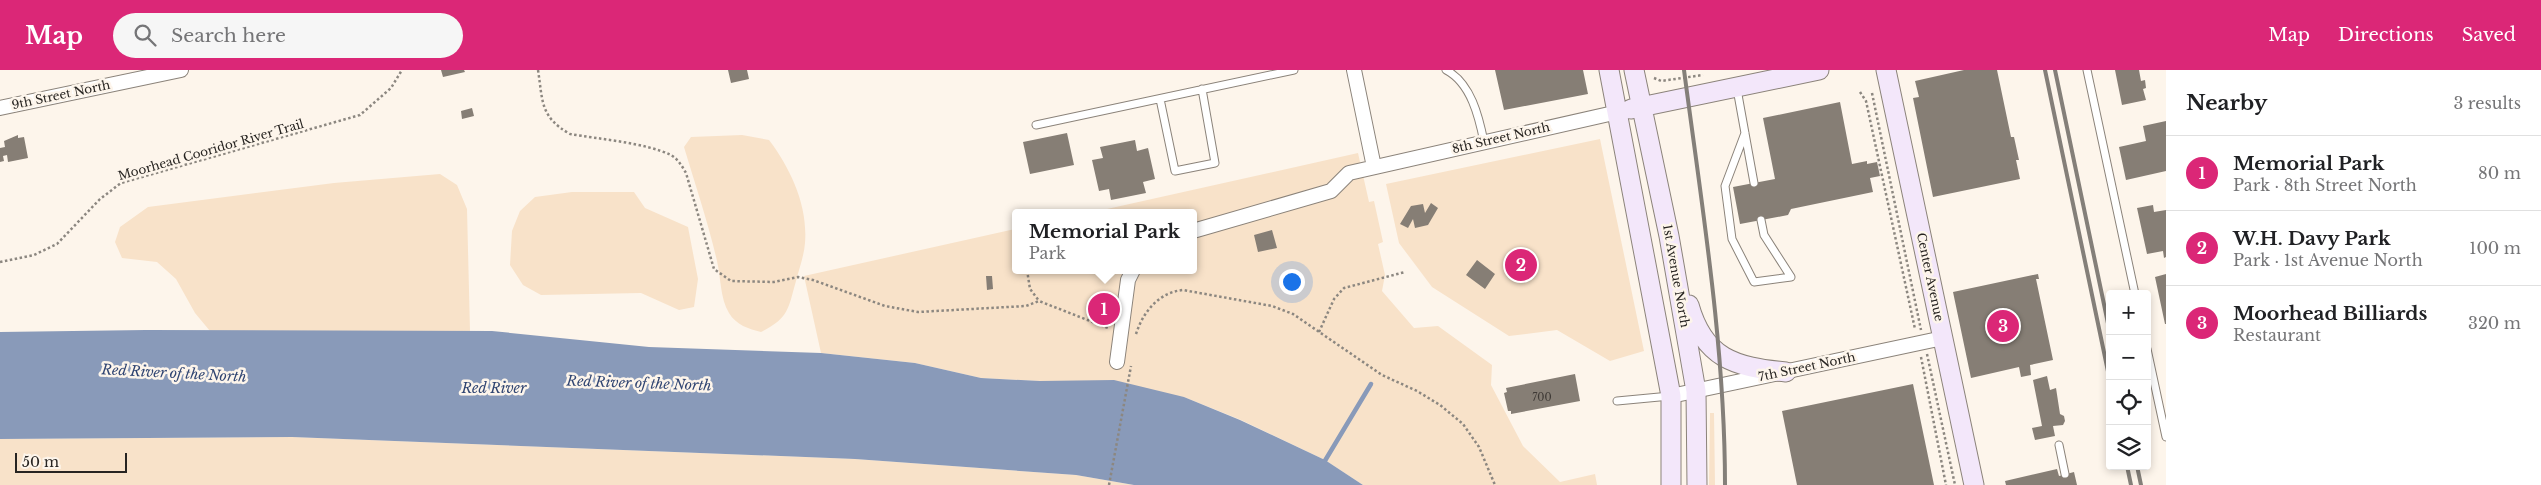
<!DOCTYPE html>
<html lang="en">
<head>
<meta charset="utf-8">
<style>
  body { margin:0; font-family:"Libre Baskerville",serif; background:#f6f6f6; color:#202124 }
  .controls { position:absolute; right:15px; bottom:15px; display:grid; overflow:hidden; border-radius:5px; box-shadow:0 2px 8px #0003 }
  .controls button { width:45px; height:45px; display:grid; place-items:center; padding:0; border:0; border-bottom:1px solid #e0e0e0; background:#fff; color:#202124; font:25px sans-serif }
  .scale { position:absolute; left:15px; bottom:12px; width:112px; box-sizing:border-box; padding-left:5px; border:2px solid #272421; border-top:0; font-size:14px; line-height:18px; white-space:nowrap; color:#272421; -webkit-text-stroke:4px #fdf5eb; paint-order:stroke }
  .you { position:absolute; left:1291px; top:211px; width:18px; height:18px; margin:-12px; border:4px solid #fff; border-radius:50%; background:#1a73e8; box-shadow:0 0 0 8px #1a73e833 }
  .badge { display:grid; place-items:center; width:32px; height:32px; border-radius:50%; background:#db2777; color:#fff; font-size:16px; font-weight:700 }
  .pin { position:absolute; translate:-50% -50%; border:2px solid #fff; box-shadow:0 1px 5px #0006 }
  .popup { position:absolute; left:1012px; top:139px; width:185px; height:65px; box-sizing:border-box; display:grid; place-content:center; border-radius:5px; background:#fff; filter:drop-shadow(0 1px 4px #0005); font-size:16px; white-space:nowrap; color:#757577 }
  .popup b { font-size:19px; color:#202124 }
  .popup::after { content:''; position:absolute; left:50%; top:100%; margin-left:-10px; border:10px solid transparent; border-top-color:#fff }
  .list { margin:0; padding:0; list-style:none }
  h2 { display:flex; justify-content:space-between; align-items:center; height:65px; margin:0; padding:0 20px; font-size:21px }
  h2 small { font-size:16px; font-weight:400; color:#757577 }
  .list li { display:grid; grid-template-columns:32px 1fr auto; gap:15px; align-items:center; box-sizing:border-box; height:75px; padding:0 20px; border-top:1px solid #e0e0e0 }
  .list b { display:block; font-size:19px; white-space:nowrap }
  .list p { margin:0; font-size:16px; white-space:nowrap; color:#757577 }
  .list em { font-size:16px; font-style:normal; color:#757577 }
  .icon { flex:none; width:28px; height:28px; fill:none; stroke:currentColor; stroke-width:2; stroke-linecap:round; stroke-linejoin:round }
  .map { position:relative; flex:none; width:2166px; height:415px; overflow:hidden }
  header { display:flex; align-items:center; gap:30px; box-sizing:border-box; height:70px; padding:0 25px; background:#db2777; color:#fff }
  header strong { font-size:24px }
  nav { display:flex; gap:28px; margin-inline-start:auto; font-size:18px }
  .search { width:350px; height:45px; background:#f6f6f6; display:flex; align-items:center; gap:12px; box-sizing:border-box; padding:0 18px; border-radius:28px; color:#757577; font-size:19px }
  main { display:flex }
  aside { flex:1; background:#fff }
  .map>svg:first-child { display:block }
</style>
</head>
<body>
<header>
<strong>Map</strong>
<div class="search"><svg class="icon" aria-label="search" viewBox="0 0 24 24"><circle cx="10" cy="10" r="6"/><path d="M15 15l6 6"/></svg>Search here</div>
<nav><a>Map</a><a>Directions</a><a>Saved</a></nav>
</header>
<main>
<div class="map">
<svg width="2166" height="415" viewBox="0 0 2166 415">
  <rect width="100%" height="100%" fill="#fdf5eb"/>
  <!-- green -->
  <path fill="#f8e2c9" d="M742,65L769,70C791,99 808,136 805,173C804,186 799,199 796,211C788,239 789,248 761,262C749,259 736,255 729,243C720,228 721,208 717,191C708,152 695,114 684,77L691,67Z
    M1600,69L1644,281L1610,291L1557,260L1509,266L1432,217L1399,173L1386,114Z
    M1358,83L1369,132L1374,131L1383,172L1378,174L1385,205L1382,221L1414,258L1438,256L1492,295L1491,315L1523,376L1560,412L1595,404L1597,415H1363L1325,390L1241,350L1184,327L1040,311L981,308L915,293L821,283L804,206L1015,159V200H1193V143H1089Z
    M440,104L457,115L467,139L470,261H210L195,243L176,209L157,192L122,188L115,172L120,157L148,137L334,113Z
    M572,122H634L645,138L688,157L698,209L694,237L679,240L641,223L541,225L523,215L510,195L512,161L520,141L535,127Z
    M1710,343H1714L1715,415H1709Z
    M292,367L855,389L1076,405L1134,415H0V369Z"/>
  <!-- water -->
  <path fill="#899ab9" d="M146,260L492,261L649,277L821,283L915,293L981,308L1040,311L1114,310L1184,327L1240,350L1325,390L1363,415H1134L1076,405L855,389L292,367L0,369V262Z"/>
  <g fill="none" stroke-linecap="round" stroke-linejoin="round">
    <!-- stream -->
    <path stroke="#899ab9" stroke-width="4.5" d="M1323,394L1371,314"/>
  </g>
  <!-- building -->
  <path fill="#867e75" d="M441,0H464L465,2L443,7Z
    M728,0H747L749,9L731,13Z
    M1495,0H1583L1588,24L1504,40Z
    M1964,0H1997L2011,67H2014L2019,90H2016L2020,109L1933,127L1913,28L1919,27L1915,11Z
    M2115,0H2139L2141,11L2145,10L2146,18L2143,19L2146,30L2122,35Z
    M1840,32L1852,94L1867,91V94L1877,92L1880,106L1870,108L1873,122L1791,139L1788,145L1740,154L1733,117L1775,109L1763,48Z
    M472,38L474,46L462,49L461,41Z
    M2166,51V101L2126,110L2119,77L2146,71L2143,56Z
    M1067,63L1074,95L1030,104L1023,72Z
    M18,65V68L24,67L28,88L8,92L7,85L3,86L4,91L0,92V78L5,77L4,71Z
    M1135,70L1137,81L1148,78L1155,109L1143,112L1146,123L1111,130L1109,119L1099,121L1092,90L1103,88L1100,77Z
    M1431,133L1438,138L1428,155L1415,158L1413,149L1408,158L1400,154L1411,136L1423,134L1425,143Z
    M2153,135L2154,142L2166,140V187L2164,188L2163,181L2147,184L2137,138Z
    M1272,160L1277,178L1258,182L1254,165Z
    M1477,190L1495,204L1485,219L1466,205Z
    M2038,204L2039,209H2036L2053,290L2030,295L2031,305L2021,307L2019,297L1971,308L1953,222Z
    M2166,204V254H2165L2155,207Z
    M986,206H992L993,219L987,220Z
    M1575,304L1580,331L1511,344V341H1508L1504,323L1507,322L1506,318Z
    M2047,306L2050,320L2056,318L2060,344L2064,346L2065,351L2063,355L2053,356L2055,366L2035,370L2032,358L2042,356L2033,310Z
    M1913,314L1934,415H1797L1782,341Z
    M2057,399L2059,406L2074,402L2077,415H2006L2005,411Z"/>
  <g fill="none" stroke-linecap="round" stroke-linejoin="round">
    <defs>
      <path id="lane" d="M1446,0C1471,13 1479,47 1484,72
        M2087,0L2135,224
        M1737,19L1754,113
        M1160,29L1175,101L1215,93L1202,19
        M1036,55L1294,0
        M1745,63L1725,116L1732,169L1754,212L1791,207L1764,165L1761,150
        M2147,279L2166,367
        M1617,331L1670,326
        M2059,375L2065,404"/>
      <path id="street" d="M1354,0L1374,97
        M0,38L181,0
        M1193,161L1331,121L1349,103L1618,42
        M1117,292L1128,210L1133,200
        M1671,326L1943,268"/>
      <path id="secondary" d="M1609,0L1671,326V415
        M1634,0L1669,166L1696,321L1697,415
        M1886,0L1974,415
        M1631,39L1819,0
        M1689,235C1704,289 1735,297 1786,302"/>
    </defs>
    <!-- lane casing -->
    <use href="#lane" stroke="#8b837a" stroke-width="9"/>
    <!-- street casing -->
    <use href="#street" stroke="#8b837a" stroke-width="16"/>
    <!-- secondary casing -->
    <use href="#secondary" stroke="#8b837a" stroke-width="21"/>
    <!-- path -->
    <path stroke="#8c8780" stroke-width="2.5" stroke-dasharray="2.5 2.5" stroke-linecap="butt" d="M538,0C543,32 540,47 570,64C599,69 646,73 671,85C678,89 682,96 686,103L714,199L731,211L774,212L798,207L813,210L885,236L918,242L1026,236L1039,231L1108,258
      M1654,8L1661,11L1703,5
      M1860,22L1866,31L1915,259
      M1872,23L1921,260
      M0,192L34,185L57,174L100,129L121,113L360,45L391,18L402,0
      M1027,200L1030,219L1039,231
      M1319,262L1334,229L1344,218L1405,202
      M1136,264C1143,242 1159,222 1183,220L1272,236L1293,244L1382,305L1417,321L1440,335L1463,354L1479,377L1495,415
      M1927,284L1955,415
      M1921,287L1946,415
      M1109,415L1131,296"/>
    <!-- lane -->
    <use href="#lane" stroke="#fff" stroke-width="7"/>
    <!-- street -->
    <use href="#street" stroke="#fff" stroke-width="14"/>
    <!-- secondary -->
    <use href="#secondary" stroke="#f3e7fa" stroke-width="19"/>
    <!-- rail -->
    <path stroke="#847f79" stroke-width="4" d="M1684,0C1702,137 1725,276 1725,415
      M2045,0L2110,311
      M2055,0L2110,263
      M2127,396L2131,415
      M2137,396L2141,415"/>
  </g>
  <g text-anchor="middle" stroke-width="5" stroke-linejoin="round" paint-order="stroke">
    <!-- number labels -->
    <g font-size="10" fill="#3f3a36">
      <text x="1542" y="331">700</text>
    </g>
    <!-- street labels -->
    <g font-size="12" fill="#272421" stroke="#fdf5eb">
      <text transform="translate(61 25) rotate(-12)" y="4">9th Street North</text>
      <text transform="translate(1501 68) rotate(-13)" y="4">8th Street North</text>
      <text transform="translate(211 80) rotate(-16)" y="4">Moorhead Cooridor River Trail</text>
      <text transform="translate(1676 206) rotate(80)" y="4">1st Avenue North</text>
      <text transform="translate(1930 207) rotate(78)" y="4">Center Avenue</text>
      <text transform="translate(1807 297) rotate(-12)" y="4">7th Street North</text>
    </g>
    <!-- water labels -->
    <g font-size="14" font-style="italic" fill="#304572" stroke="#fdf5eb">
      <text transform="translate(174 303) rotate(3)" y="5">Red River of the North</text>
      <text transform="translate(639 313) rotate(2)" y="5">Red River of the North</text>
      <text x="494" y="323">Red River</text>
    </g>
  </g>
</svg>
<div class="controls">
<button>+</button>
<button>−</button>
<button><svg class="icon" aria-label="locate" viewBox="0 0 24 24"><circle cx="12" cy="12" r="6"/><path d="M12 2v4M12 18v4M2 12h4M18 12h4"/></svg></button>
<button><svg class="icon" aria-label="layers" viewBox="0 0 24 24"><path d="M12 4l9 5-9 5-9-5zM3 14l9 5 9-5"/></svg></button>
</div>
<div class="scale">50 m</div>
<div class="you"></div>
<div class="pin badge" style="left:1104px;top:239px">1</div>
<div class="popup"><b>Memorial Park</b>Park</div>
<div class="pin badge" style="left:1521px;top:195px">2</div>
<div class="pin badge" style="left:2003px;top:256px">3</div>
</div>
<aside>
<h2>Nearby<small>3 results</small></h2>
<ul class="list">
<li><span class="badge">1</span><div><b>Memorial Park</b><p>Park · 8th Street North</p></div><em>80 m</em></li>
<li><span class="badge">2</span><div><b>W.H. Davy Park</b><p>Park · 1st Avenue North</p></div><em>100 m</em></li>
<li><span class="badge">3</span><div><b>Moorhead Billiards</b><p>Restaurant</p></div><em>320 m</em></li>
</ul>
</aside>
</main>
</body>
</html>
